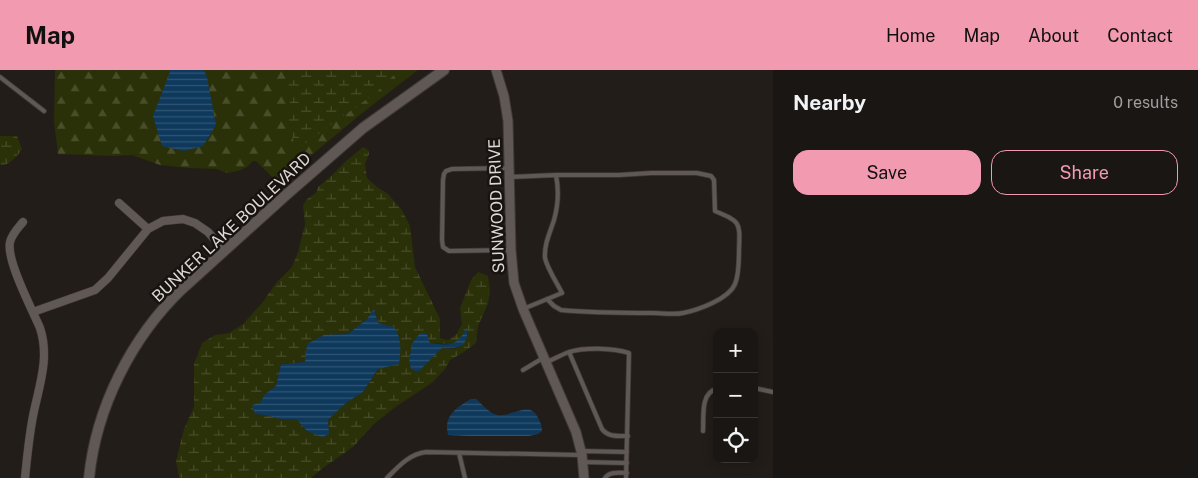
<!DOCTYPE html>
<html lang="en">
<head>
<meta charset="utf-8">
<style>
  body { margin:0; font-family:"Public Sans",sans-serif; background:#231f1c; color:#f1f3f6 }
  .controls { position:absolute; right:15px; bottom:15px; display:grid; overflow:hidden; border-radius:10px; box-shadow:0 2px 12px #0003 }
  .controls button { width:45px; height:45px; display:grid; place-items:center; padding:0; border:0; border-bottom:1px solid #383533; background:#1a1613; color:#f1f3f6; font:25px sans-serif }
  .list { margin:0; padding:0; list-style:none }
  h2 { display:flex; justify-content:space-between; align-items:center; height:65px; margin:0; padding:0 20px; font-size:21px }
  h2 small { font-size:16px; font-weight:400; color:#9f9fa0 }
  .actions { display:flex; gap:10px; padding:15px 20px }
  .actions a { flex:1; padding:11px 0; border:1px solid #f29aaf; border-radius:15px; text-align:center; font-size:18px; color:#f29aaf }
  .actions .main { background:#f29aaf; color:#111 }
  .icon { flex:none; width:28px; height:28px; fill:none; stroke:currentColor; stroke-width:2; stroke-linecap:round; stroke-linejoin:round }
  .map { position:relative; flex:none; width:773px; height:408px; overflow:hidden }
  header { display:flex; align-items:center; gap:30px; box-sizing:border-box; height:70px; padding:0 25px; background:#f29aaf; color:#111 }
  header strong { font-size:24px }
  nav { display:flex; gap:28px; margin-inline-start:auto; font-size:18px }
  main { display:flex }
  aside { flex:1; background:#1a1613 }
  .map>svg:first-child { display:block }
</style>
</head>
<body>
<header>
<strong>Map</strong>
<nav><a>Home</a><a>Map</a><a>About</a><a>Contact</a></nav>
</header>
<main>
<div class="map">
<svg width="773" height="408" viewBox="0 0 773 408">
  <defs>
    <pattern id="forest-firs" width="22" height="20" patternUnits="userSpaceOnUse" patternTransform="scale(1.25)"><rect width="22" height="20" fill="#2a3007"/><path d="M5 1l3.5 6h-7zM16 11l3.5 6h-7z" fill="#484d2a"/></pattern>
    <pattern id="wetland-marsh" width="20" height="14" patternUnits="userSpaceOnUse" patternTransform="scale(1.25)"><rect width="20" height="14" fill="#2a3007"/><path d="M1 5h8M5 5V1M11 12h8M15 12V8" fill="none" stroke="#484d2a"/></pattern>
    <pattern id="water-rules" width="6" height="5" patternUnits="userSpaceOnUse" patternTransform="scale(1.25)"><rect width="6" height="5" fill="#0e395c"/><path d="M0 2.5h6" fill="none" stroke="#305573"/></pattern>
  </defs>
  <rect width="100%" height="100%" fill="#221d19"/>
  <!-- forest -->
  <path fill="url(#forest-firs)" d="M55,0H418L361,44L278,113L256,91H253L247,97L238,101L227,103L217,99L187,98L160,95L132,85L114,86L58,84L54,52Z"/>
  <!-- wetland -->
  <path fill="url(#wetland-marsh)" fill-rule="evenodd" d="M288,0H399L377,22L296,80L289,54L290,26L286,19Z
    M0,66H17L22,79C18,86 9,96 0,95Z
    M363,77L368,80L369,84L365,94L367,108L377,117L388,124L402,140L410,156L415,197L440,249V268L448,270L456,265L462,254L460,238L471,210L478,202L488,206L490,220L488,234L478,256L476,273L464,282L450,290L445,299L433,312L394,338L373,355L353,377L323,398L311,408H181L179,407L176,391L184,359L194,337V294L202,273L215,265L229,263L243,254L262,233L277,212L292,197L298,182L305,154L303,135L307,129L316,123L318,117L329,108L345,92ZM374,239L378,253L394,257L378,299L363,322L346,333L328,350L329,364L307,361L296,349H280L265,345L255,344L265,324L276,316L281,294L305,292L324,265L348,264L367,249ZM462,267L460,277L451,279L442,278L409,289L411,281L430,273L451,274L458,271Z"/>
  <!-- water -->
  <path fill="url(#water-rules)" d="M169,0H204L207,7L216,55L203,76L184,81L162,76L153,46L170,2Z
    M374,239L378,253L394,257C402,269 401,280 399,294L378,299L363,322L346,333L328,350L329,364L322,367L307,361L296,349H280L265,345L255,344L252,335L260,333L265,324L276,316L281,294L305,292L307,274L324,265L348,264L367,249Z
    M467,258C469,277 458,279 442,278L419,301H416L411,299L409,289L411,281V275L420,263L427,264L430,273C451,276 456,276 467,258Z
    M471,329H476C483,335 490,344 498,345C511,347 529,331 537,346C540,352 542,355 542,361L538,364L529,366H468L448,365C443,346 457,337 471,329Z"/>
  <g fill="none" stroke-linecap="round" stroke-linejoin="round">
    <defs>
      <path id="service" d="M0,7L44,41
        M509,98L452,99L446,101L444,104L443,110L442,170L443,177L449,181L511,180
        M510,107L556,105C559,120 558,136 554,150C550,163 544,174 545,188C547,198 557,213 562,223L523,239
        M547,229L554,236L561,240C591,243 622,243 653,243C662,243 674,245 683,243C698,240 729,229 735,214C738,207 739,189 739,180C740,152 741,152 715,141L714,110L711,106L697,103H651L619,105H556
        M569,282L602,359C608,367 617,366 628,366
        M547,292C554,289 561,285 569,282C585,277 613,278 629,283L626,408
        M523,300L543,288
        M754,318L773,322
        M703,361C704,348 700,322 717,319
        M581,381L627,382
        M459,383L465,408
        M583,392L627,393
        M387,408C398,397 409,384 426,382L580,385
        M605,408C610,401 618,403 627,403"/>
      <path id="minor" d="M119,133L148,159
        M23,152C18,158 12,164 10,172C6,190 32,239 40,258C50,288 39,316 33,346C29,367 27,387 25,408
        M33,242L95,220L108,208L148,159L163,151L183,149L195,153L208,162L224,180"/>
      <path id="tertiary" d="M496,0L504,26L508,51L511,180L514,213L523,239L576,362L582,385L584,408"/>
      <path id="secondary" d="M89,408C96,338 131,268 182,219L286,125L363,58L444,0"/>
    </defs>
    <!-- service casing -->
    <use href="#service" stroke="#3e3937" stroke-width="5.5"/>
    <!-- minor casing -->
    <use href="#minor" stroke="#3e3937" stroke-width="9"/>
    <!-- tertiary casing -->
    <use href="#tertiary" stroke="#3e3937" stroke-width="11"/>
    <!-- secondary casing -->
    <use href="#secondary" stroke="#3e3937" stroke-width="12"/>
    <!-- service -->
    <use href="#service" stroke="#5f5854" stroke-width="4"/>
    <!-- minor -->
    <use href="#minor" stroke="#5f5854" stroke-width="8"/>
    <!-- tertiary -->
    <use href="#tertiary" stroke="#5f5854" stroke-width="9"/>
    <!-- secondary -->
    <use href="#secondary" stroke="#5f5854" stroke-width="10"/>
  </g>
  <g text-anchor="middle" stroke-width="5" stroke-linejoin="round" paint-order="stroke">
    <!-- street labels -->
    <g font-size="16" fill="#dcd8d6" stroke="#191310">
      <text transform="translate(496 136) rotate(-92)" y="6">SUNWOOD DRIVE</text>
      <text transform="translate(231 157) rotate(-43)" y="6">BUNKER LAKE BOULEVARD</text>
    </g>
  </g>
</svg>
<div class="controls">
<button>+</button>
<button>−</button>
<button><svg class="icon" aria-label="locate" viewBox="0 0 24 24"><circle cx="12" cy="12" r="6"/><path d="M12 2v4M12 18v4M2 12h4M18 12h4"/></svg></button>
</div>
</div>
<aside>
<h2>Nearby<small>0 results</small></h2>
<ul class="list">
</ul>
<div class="actions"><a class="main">Save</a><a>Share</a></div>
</aside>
</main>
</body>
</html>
